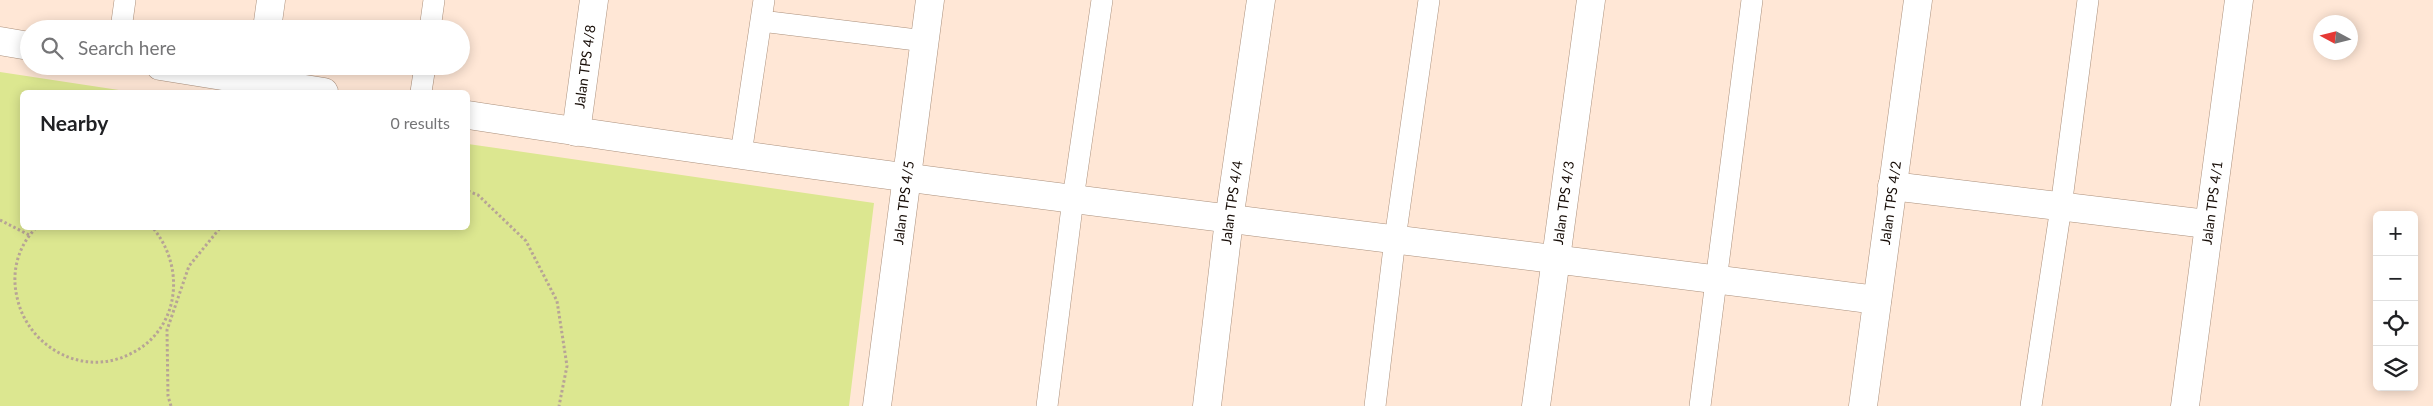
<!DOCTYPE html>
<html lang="en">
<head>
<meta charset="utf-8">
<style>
  body { margin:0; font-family:Lato,sans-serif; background:#f2f2f2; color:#202124 }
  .controls { position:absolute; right:15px; bottom:15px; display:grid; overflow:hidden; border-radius:8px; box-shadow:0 2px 12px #0003 }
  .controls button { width:45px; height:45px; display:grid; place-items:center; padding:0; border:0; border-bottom:1px solid #e0e0e0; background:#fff; color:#202124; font:25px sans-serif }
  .compass { position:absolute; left:2313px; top:15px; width:45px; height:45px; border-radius:50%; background:#fff; box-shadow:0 2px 12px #0003; rotate:277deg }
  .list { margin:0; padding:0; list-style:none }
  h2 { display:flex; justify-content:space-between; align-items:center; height:65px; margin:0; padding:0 20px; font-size:21px }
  h2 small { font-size:16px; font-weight:400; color:#757577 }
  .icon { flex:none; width:28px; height:28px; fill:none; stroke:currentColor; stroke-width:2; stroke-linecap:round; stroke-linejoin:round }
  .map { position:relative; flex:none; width:2433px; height:406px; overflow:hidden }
  .search { position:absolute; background:#fff; box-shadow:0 2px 12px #0003; left:20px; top:20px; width:450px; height:55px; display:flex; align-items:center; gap:12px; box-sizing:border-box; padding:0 18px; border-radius:28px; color:#757577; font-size:19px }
  .panel { position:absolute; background:#fff; box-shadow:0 2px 12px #0003; left:20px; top:90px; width:450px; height:140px; border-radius:8px }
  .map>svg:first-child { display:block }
</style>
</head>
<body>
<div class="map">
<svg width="2433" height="406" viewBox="0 0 2433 406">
  <rect width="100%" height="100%" fill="#ffe7d6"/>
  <!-- green -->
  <path fill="#dce790" d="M0,72L132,92H22V228H468V144L874,203L849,406H0Z"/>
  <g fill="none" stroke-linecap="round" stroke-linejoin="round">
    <defs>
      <path id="lane" d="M761,21L925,41
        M121,29L125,0
        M430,29L434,0
        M421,92L425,66
        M741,154L764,0
        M1047,406L1073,199L1102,0
        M1375,406L1395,239L1429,0
        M1700,406L1752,0
        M2031,406L2061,207L2088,0"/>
      <g id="street">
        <path d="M267,29L271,0"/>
        <path d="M0,41L29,46"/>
        <path d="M160,66L324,92"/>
        <path d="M468,115C936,187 1407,239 1877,300"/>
        <path id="s1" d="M576,132L594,0"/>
        <path d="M1892,186L2207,224"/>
        <path id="s2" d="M877,406L930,0"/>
        <path id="s3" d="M1207,406L1229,220L1261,0"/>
        <path id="s4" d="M1536,406L1591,0"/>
        <path id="s5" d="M1863,406L1918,0"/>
        <path id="s6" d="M2185,406L2239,0"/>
      </g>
    </defs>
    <!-- lane casing -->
    <use href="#lane" stroke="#ab907c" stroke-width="22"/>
    <!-- street casing -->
    <use href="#street" stroke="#ab907c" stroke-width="29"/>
    <!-- path -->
    <path stroke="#b7a496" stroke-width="3" stroke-dasharray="2.5 2.5" stroke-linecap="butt" d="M468,191L478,195L526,241L557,301L567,366L559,406
      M0,220L29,235
      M36,228C18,246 11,272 17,297C27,346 81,377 128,355C179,332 187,269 153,228
      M171,406L168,396L167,330L189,266L220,228"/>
    <!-- lane -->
    <use href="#lane" stroke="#fff" stroke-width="21"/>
    <!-- street -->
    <use href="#street" stroke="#fff" stroke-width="28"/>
  </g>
  <g text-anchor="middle" stroke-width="4" stroke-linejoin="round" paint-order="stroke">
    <!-- street labels -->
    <g font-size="14" fill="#170d07" stroke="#fef8f3">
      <text dy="5" stroke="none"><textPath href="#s1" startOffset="66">Jalan TPS 4/8</textPath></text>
      <text dy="5" stroke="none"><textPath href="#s2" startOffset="205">Jalan TPS 4/5</textPath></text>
      <text dy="5" stroke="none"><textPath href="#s3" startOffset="205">Jalan TPS 4/4</textPath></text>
      <text dy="5" stroke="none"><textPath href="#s4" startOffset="205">Jalan TPS 4/3</textPath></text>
      <text dy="5" stroke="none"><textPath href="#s5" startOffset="205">Jalan TPS 4/2</textPath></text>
      <text dy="5" stroke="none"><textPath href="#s6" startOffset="205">Jalan TPS 4/1</textPath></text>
    </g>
  </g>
</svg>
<div class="controls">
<button>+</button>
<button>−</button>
<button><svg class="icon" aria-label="locate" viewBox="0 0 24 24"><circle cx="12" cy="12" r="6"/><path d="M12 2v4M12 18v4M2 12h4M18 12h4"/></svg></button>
<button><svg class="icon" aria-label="layers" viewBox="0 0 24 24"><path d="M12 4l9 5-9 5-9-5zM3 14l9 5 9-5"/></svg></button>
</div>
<svg class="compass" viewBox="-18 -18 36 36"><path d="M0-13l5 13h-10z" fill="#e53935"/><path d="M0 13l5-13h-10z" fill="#757577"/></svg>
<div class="search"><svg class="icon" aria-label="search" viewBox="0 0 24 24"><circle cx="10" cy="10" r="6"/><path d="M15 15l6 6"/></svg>Search here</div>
<section class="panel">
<h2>Nearby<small>0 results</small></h2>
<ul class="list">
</ul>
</section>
</div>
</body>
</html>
